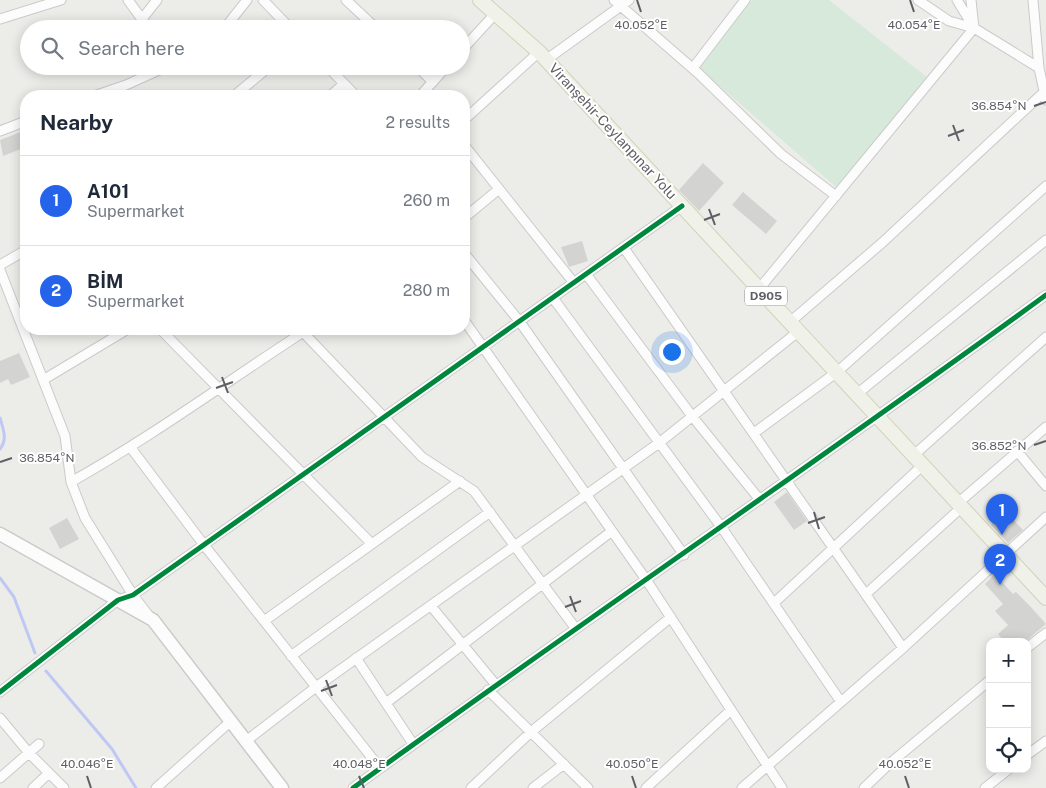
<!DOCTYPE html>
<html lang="en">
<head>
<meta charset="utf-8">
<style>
  body { margin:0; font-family:"Public Sans",sans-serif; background:#f2f2f3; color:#1f2937 }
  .controls { position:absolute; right:15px; bottom:15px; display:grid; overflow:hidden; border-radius:10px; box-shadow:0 2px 12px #0003 }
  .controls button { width:45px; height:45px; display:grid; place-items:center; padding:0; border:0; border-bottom:1px solid #e0e1e3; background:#fff; color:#1f2937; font:25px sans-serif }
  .you { position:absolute; left:671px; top:351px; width:18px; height:18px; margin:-12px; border:4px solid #fff; border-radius:50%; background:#1a73e8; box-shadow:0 0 0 8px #1a73e833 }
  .badge { display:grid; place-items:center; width:32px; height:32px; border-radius:50%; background:#2563eb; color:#fff; font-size:16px; font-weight:700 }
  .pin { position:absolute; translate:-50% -41px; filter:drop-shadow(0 1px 2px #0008) }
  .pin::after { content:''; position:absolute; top:26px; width:18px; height:15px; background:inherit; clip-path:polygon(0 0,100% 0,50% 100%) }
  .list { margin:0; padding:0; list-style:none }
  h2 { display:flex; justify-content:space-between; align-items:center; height:65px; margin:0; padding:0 20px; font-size:21px }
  h2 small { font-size:16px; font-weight:400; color:#747a83 }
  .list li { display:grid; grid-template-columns:32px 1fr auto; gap:15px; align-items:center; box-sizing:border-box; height:90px; padding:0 20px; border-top:1px solid #e0e1e3 }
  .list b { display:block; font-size:19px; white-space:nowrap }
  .list p { margin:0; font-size:16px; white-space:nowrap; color:#747a83 }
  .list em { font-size:16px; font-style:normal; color:#747a83 }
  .icon { flex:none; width:28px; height:28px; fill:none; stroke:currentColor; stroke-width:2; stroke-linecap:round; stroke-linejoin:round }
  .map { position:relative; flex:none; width:1046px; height:788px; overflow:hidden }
  .search { position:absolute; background:#fff; box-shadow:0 2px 12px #0003; left:20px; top:20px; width:450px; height:55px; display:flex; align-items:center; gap:12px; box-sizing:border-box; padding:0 18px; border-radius:28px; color:#747a83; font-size:19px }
  .panel { position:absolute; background:#fff; box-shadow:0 2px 12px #0003; left:20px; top:90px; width:450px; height:245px; border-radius:20px }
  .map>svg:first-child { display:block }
</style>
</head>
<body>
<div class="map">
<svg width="1046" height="788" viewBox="0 0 1046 788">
  <rect width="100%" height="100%" fill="#ecede8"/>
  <!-- green -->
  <path fill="#d6e9db" d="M752,0H829L928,78L836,187L698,67Z"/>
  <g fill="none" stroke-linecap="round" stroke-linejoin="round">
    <!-- stream -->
    <path stroke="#bfc8f4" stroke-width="3" d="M0,418C3,429 8,439 0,449
      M0,578L14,597L35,653
      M46,671L112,749L136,788"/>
  </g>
  <!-- building -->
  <path fill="#d3d4d1" d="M26,130V147L3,156L0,140Z
    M703,163L724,183L699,211L679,190Z
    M743,192L777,221L766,234L732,205Z
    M582,241L588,261L569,267L561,247Z
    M19,353L30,377L11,385L8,379L0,383V361Z
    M787,492L807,521L794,530L774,502Z
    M1005,511L1023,530L1008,543L991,525Z
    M67,518L79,539L60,549L49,528Z
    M995,574L1013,594L1016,592L1030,606L1046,624L1025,642H1005L998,634L1008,625L995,611L1003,604L985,584Z"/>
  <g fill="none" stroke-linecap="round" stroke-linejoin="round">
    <defs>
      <path id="street" d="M128,0L149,29
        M263,0L291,29
        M346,0L377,29
        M614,0L699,74L781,154L836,196
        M918,0L949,21L974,28
        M957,0L974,28L1039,68
        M1033,0L1039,68L1046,100
        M0,19L61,0
        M142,19L157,0
        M224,29L247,0
        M461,51L494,15
        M546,60L629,0
        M327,66L356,96
        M417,66L433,82
        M693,68L745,0
        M94,96L126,85L168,66
        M234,96L270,66
        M330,96L344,84
        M420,96L447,66
        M464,120L539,52
        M0,131L26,121
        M464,145L574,283
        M464,218L499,189
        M624,248L903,648
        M464,253L520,322L684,555
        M0,265L26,250
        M0,270L65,436L71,482L85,518L133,595L149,616
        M586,274L692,416L760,500
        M759,289L974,28L971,0
        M553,298L722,528L841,702
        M464,320L647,581L782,788
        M790,322L883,242L1044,92
        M160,329L372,544
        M300,329L422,457L474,491L576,629
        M43,380L128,329
        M857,394L1046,240
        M754,433L837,372L1046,186
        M131,448L204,545L380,768
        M1017,451L1046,486
        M914,455L1046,337
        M71,482C153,436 229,380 308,329
        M958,503L1046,427
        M866,594L962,507
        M774,603L923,465
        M431,606L496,685
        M264,621L460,481
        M1027,648L1046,633
        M291,656L490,512
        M356,658L413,744
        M488,690L588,788
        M0,692L118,600L133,595L682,206
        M386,703L612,531
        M0,718L29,753L64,788
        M246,741L316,687L659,443L799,331
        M1027,755L1046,741
        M0,778L39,744
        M33,788L49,773
        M156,788L231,721
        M353,788C582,622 817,462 1046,295
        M471,788L531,732L671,617
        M533,788L564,764
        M646,788L731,710
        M742,788L903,648L1046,517
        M864,788L888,765L990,680
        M985,788L1009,769"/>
      <path id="secondary" d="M0,534L153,620L282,788"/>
      <path id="primary" d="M480,0L539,52L1046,598"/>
    </defs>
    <!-- street casing -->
    <use href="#street" stroke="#cacaca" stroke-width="11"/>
    <!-- secondary casing -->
    <use href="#secondary" stroke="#cacac9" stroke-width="15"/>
    <!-- primary casing -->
    <use href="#primary" stroke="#cfd3b8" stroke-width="16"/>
    <!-- street -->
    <use href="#street" stroke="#fcfcfc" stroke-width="9"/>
    <!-- secondary -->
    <use href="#secondary" stroke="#fcfcfc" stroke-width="12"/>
    <!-- primary -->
    <use href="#primary" stroke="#f0f2e9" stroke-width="14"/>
    <defs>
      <path id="cycleway" d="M0,692L118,600L133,595L682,206
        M353,788C582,622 817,462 1046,295"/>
    </defs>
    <!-- cycleway casing -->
    <use href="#cycleway" stroke="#fff" stroke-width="8"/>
    <!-- cycleway -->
    <use href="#cycleway" stroke="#00873e" stroke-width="5"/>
  </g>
  <!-- ticks -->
  <path fill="none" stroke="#5e5e65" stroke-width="2" d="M637,0L641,12M910,0L914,12M1034,106L1046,102M953,125L959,141M948,136L964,130M709,209L715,225M704,220L720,214M222,377L228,393M216,388L233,382M1034,445L1046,441M0,462L12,458M814,512L819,529M808,523L825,517M570,596L576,612M565,607L581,601M326,680L332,696M321,691L337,685M87,776L91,788M359,776L364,788M632,776L636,788M905,776L909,788"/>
  <g text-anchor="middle" stroke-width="4" stroke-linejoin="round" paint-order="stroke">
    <!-- shield labels -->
    <rect fill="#fff" stroke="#8e8e93" stroke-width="1" x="745" y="286.5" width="42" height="19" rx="4"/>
    <g font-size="12" font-weight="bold" fill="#5e5e65">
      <text x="766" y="300">D905</text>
    </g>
    <!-- street labels -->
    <g font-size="14" fill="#5e5e65" stroke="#fff">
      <text transform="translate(613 131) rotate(47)" y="5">Viranşehir-Ceylanpınar Yolu</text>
    </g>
  </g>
  <g font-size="12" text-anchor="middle" fill="#5e5e65" stroke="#fff" stroke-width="4" stroke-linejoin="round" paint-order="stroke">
    <text x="641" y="29">40.052°E</text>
    <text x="914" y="29">40.054°E</text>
    <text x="999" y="110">36.854°N</text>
    <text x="999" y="450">36.852°N</text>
    <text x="47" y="462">36.854°N</text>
    <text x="87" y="768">40.046°E</text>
    <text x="359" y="768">40.048°E</text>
    <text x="632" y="768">40.050°E</text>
    <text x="905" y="768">40.052°E</text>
  </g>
</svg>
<div class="controls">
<button>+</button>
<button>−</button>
<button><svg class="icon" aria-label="locate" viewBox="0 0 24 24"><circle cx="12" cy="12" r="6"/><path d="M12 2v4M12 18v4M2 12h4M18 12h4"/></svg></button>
</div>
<div class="you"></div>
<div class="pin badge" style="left:1002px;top:535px">1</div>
<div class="pin badge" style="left:1000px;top:585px">2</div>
<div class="search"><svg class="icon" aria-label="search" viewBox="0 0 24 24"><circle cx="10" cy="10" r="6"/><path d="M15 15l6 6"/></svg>Search here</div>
<section class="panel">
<h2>Nearby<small>2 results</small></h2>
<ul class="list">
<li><span class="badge">1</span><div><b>A101</b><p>Supermarket</p></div><em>260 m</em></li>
<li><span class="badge">2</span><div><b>BİM</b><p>Supermarket</p></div><em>280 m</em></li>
</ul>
</section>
</div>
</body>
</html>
